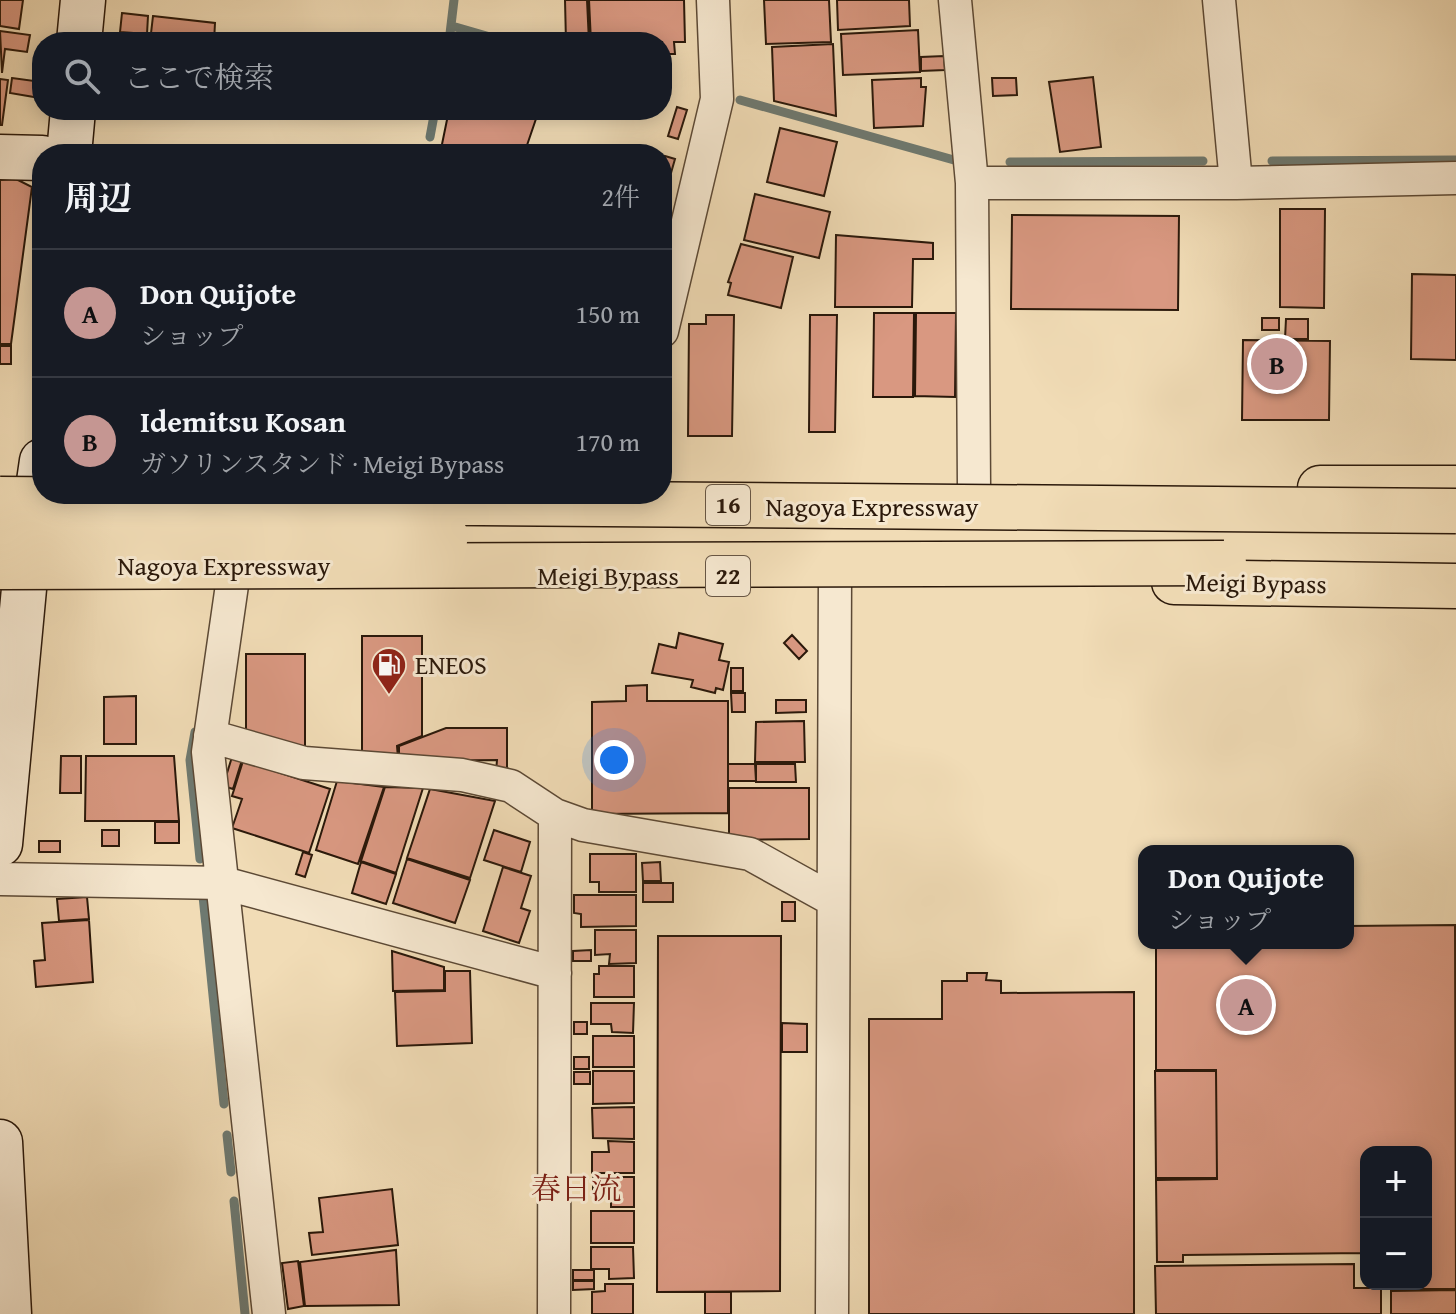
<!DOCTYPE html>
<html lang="ja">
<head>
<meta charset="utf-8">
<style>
  body { margin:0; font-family:"Gentium Book Plus","Noto Serif JP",serif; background:#242831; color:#f1f3f6 }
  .controls { position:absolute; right:24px; bottom:24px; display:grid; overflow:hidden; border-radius:16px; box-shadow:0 4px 20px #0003 }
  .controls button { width:72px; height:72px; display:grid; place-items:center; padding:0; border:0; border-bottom:2px solid #363941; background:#171b24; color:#f1f3f6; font:40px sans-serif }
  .you { position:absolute; left:614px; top:760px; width:28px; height:28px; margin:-20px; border:6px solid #fff; border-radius:50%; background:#1a73e8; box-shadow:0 0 0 12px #1a73e833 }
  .badge { display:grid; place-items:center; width:52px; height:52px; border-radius:50%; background:#c59692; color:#111; font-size:26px; font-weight:700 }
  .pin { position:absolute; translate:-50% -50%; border:4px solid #fff; box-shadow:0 2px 8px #0006 }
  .popup { position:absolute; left:1138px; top:845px; width:216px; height:104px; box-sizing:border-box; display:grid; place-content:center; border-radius:16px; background:#171b24; filter:drop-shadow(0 2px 6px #0005); font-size:26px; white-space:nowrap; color:#9ea1a6 }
  .popup b { font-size:30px; color:#f1f3f6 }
  .popup::after { content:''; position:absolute; left:50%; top:100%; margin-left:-16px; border:16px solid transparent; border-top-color:#171b24 }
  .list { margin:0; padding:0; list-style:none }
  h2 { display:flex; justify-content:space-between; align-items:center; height:104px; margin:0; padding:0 32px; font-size:34px }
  h2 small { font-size:26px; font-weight:400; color:#9ea1a6 }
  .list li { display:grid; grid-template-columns:52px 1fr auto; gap:24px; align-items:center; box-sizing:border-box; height:128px; padding:0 32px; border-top:2px solid #363941 }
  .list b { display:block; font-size:30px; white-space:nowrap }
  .list p { margin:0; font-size:26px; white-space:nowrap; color:#9ea1a6 }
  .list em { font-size:26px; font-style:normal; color:#9ea1a6 }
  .icon { flex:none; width:44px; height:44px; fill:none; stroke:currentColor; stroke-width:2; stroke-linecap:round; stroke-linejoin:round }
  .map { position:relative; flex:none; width:1456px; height:1314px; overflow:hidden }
  .search { position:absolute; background:#171b24; box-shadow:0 4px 20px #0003; left:32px; top:32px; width:640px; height:88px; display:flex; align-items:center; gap:20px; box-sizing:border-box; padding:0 28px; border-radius:32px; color:#9ea1a6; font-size:30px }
  .panel { position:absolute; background:#171b24; box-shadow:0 4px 20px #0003; left:32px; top:144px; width:640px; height:360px; border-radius:32px }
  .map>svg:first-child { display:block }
</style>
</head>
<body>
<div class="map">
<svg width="1456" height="1314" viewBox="0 0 1456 1314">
  <rect width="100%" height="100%" fill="#f1dcb6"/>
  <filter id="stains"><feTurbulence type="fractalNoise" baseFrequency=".0025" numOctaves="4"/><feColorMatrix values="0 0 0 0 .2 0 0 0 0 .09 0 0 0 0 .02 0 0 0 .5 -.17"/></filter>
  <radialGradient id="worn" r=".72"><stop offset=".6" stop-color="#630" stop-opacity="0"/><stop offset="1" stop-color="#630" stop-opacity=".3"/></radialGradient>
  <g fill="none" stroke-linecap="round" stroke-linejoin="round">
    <!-- stream -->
    <path stroke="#6e7970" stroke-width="9" d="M452,26L490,37
      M449,42L454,0
      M740,100L954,160
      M430,137L435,110
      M1272,161L1456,160
      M1010,162L1203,161
      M195,732L190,760L200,859
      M203,896L224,1104
      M227,1135L231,1172
      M234,1201L245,1314"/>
  </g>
  <!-- building -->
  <path fill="#d99881" stroke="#2a180a" stroke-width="2" d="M0,0H23L19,29L0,26Z
    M565,0H587L589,42H566Z
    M589,0H684L685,42H674L675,54H662V42H591Z
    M764,0H829L831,42L766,44Z
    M837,0H909L910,26L838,30Z
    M122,13L148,16L147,34L120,32Z
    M153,16L215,23L214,42H150Z
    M918,30L920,72L843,75L841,34Z
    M0,31L30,35L27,52L5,49L2,73Z
    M833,44L836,116L774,101L772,47Z
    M944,56L945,70L921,71V57Z
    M1093,77L1101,147L1060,152L1049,82Z
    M12,78L42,82L40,98L10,93Z
    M921,78V87H926L923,126L874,128L872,80Z
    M992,78H1016L1017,95L993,96Z
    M0,79L8,80L2,125H0Z
    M677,107L687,110L678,139L668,136Z
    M449,110H539L524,154H440Z
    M780,128L837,142L824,196L767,182Z
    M665,156L675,159L667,187L662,186Z
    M16,179L32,187L11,344H0V180Z
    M755,194L830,212L819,258L744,240Z
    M1280,209H1325L1324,308L1280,307Z
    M1012,215L1179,216L1178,310L1011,309Z
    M836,235L933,243V259H913L912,307H835Z
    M741,244L793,257L781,308L728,295L731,283L728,282Z
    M1412,274L1456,275V360L1411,359Z
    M874,313H914L913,397H873Z
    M916,313H956L955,397L915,396Z
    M706,315H734L732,436H688L689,324H706Z
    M810,315H837L835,432H809Z
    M1262,318H1279V330H1262Z
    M1286,319H1308V339H1285Z
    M1243,340L1330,341L1329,420H1242Z
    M0,346H11V364H0Z
    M679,633L723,644L719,660L729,662L723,690L716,688L715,693L691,687L693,680L652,673L659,644L676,648Z
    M792,635L807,651L799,659L784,643Z
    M362,636H422V736L397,746L398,758H362Z
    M246,654H305V747L246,731Z
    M731,668H743V691H731Z
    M647,685V701H728V813L592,814V702L626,701V686Z
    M731,693H745V712H732Z
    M136,696V744H104V697Z
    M776,700H806V712L776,713Z
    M804,721L805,762H755L756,722Z
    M446,728H507V772H496L497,760L399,761V746Z
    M61,756H81V793H60Z
    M86,756H174L179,821H85Z
    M232,757L242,760L233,789L223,786Z
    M243,761L330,789L309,853L232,828L242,799L232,796Z
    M728,764H755L756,781H728Z
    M756,764H795L796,782H756Z
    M337,781L384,787L358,864L316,850Z
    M385,787L423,788L396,873L361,861Z
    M729,788H809V839L729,840Z
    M430,789L495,801L470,878L407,858Z
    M155,822H179V843H155Z
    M102,830H119V846H102Z
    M494,830L530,842L521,872L484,860Z
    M39,841H60V852H39Z
    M303,852L312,855L305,877L296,874Z
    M590,854H636V892H599V882H590Z
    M407,859L470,880L455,923L393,903Z
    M361,862L396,874L386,904L352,893Z
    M660,862L661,881H643L642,863Z
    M503,867L531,876L521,908L530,911L519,943L483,931Z
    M643,883H673V902H643Z
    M574,895H636V926L581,927V914L574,913Z
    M87,897L89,919L59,921L57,899Z
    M782,902H795V921H782Z
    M89,920L93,982L36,987L34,961L45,960L42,923Z
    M1455,925L1456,1289H1391V1284H1426V1152H1366V1279L1365,1253L1183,1255V1262H1157L1156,1180L1217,1179L1216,1070H1156V943H1348V926Z
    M595,930H636V963L609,964L610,954L595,955Z
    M658,936H781L780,1291L657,1292Z
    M591,950V961H573V951Z
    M392,951L444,967V990L393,991Z
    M599,966H634V997H594V974H599Z
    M445,971H470L472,1043L397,1046L395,992L445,991Z
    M967,973H987L986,980L1001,981V993L1134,992V1314H869V1019H942V981H967Z
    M591,1003H634L633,1033L612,1032L611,1024H591Z
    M574,1022H587V1034H574Z
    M782,1023L807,1024V1052H782Z
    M593,1036H634V1067H593Z
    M574,1057H589V1069H574Z
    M593,1071H634V1103L593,1104Z
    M1155,1071H1216L1217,1178H1156Z
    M574,1072H590V1084H574Z
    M634,1107V1139L593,1138L592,1108Z
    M608,1141L634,1142V1173H592V1152H609Z
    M593,1177H634V1207H611V1199H593Z
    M392,1189L398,1245L312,1255L309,1233L323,1232L319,1198Z
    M591,1211H634V1243H591Z
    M591,1247H633L634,1278L609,1279V1269H591Z
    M396,1250L399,1305L305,1306L300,1262Z
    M298,1261L304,1306L288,1309L282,1263Z
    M1354,1264V1288H1381V1314H1156L1155,1266Z
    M573,1270H594V1280H573Z
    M573,1281H594V1289L573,1290Z
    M605,1284H633V1314H592V1292L605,1291Z
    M1456,1290V1314H1391V1291Z
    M705,1292H731V1314H705Z"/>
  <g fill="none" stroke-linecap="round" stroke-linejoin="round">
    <defs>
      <path id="street" d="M955,0L972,183L974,488
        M1219,0L1236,183
        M972,183H1236L1456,178
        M662,331L717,99L713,0
        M233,578L208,752L269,1314
        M210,736L304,763L462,775L511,786L555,815L583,825L750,854L833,900
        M0,879L223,883L555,973
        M554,1314L555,815
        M832,1314L835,576"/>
      <path id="secondary" d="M79,42L83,0
        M69,154L73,110
        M0,157L42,158
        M0,844L25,578L42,461
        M0,1142L9,1314"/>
      <path id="highway" d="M1320,488H1456
        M1174,582L1456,586"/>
    </defs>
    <!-- street casing -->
    <use href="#street" stroke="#5c4935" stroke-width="35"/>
    <!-- secondary casing -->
    <use href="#secondary" stroke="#2a180a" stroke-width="47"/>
    <!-- highway casing -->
    <use href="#highway" stroke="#2a180a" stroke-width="47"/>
    <!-- street -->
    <use href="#street" stroke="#f6e8d0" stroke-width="32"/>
    <!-- secondary -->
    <use href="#secondary" stroke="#f6e8d0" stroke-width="44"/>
    <!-- highway -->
    <use href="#highway" stroke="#f1dcb6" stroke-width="44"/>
    <defs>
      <path id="highway-bridge" d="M0,499L1456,511
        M0,532L446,536
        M0,567L1224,563"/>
    </defs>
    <!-- highway-bridge casing -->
    <use href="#highway-bridge" stroke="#2a180a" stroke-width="47" stroke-linecap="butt"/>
    <!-- highway-bridge -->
    <use href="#highway-bridge" stroke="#f1dcb6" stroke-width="44"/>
  </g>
  <!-- icons -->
  <defs>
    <symbol id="fuel-pin" viewBox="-11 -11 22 30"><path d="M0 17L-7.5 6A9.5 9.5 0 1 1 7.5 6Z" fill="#8f2418" stroke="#f6e8d0"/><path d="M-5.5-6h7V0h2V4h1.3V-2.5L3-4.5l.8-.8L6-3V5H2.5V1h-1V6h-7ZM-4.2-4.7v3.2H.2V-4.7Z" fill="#fff"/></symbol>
  </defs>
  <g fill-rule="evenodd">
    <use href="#fuel-pin" x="369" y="645" width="40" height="54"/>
  </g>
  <g text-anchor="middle" stroke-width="6" stroke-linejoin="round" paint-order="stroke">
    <!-- shield labels -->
    <g fill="#f6e8d0" stroke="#675645" stroke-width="2">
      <rect x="706" y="485" width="44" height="40" rx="6"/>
      <rect x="706" y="556" width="44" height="40" rx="6"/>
    </g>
    <g font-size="24" font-weight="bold" fill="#2a180a">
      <text x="728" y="513">16</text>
      <text x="728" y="584">22</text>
    </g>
    <!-- street labels -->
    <g font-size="26" fill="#2a180a" stroke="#f6e8d0">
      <text x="872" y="516">Nagoya Expressway</text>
      <text x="224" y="575">Nagoya Expressway</text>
      <text x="608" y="585">Meigi Bypass</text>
      <text transform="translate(1256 583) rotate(1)" y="9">Meigi Bypass</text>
    </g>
    <!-- poi labels -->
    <g font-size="26" fill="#2a180a" stroke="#f6e8d0" text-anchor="start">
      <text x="415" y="674">ENEOS</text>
    </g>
    <!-- quarter labels -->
    <g font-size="30" fill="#7a1f14" stroke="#f6e8d0">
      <text x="576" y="1199">春日流</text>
    </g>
  </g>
  <rect width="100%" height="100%" filter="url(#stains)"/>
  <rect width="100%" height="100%" fill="url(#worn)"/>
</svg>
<div class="controls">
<button>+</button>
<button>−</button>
</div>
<div class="you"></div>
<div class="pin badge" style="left:1246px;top:1005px">A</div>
<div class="popup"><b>Don Quijote</b>ショップ</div>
<div class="pin badge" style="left:1277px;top:364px">B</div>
<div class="search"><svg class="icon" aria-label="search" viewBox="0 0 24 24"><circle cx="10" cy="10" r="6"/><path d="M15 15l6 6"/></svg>ここで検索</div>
<section class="panel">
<h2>周辺<small>2件</small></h2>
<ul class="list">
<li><span class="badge">A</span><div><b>Don Quijote</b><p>ショップ</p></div><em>150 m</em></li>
<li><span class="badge">B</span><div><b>Idemitsu Kosan</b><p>ガソリンスタンド · Meigi Bypass</p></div><em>170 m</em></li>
</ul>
</section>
</div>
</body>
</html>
